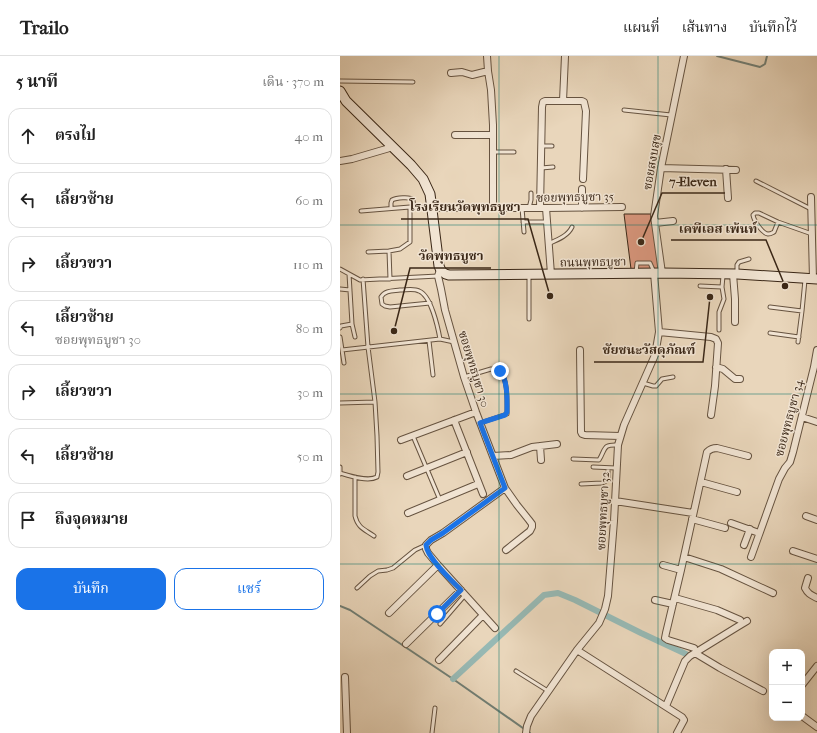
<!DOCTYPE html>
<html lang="th">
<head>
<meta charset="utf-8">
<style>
  body { margin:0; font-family:"IM FELL French Canon","Noto Serif Thai",serif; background:#f2f2f2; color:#222 }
  .controls { position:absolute; right:12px; bottom:12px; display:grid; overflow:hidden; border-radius:8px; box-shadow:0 4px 16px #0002 }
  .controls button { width:36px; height:36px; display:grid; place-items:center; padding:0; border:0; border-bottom:1px solid #e0e0e0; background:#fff; color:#222; font:20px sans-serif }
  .stop { position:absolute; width:12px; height:12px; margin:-9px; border:3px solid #1a73e8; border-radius:50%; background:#fff }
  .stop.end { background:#1a73e8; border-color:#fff; box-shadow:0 1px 4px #0008 }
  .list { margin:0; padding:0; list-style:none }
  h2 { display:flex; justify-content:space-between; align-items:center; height:52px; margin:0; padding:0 16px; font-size:17px }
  h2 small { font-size:13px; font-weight:400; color:#767676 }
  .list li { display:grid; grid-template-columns:26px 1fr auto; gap:12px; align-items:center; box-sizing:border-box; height:56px; margin:0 8px 8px; padding:0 8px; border:1px solid #e0e0e0; border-radius:12px }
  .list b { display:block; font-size:15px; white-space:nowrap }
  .list p { margin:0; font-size:13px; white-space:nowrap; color:#767676 }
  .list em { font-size:13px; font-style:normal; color:#767676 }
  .actions { display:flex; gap:8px; padding:12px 16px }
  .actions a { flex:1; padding:9px 0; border:1px solid #1a73e8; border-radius:12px; text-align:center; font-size:14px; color:#1a73e8 }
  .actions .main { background:#1a73e8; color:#fff }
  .icon { flex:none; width:22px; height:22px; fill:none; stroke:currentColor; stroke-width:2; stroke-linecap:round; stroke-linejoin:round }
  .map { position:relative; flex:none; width:477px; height:677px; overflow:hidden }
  header { display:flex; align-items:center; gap:24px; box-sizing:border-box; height:56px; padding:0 20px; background:#fff; border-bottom:1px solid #e0e0e0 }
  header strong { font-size:19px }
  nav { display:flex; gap:22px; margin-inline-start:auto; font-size:14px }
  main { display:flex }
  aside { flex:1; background:#fff }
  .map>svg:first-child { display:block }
</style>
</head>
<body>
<header>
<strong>Trailo</strong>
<nav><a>แผนที่</a><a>เส้นทาง</a><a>บันทึกไว้</a></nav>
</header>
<main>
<aside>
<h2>5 นาที<small>เดิน · 370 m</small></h2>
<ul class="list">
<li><svg class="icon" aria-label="ahead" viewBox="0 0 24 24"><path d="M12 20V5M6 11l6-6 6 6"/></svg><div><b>ตรงไป</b></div><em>40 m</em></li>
<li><svg class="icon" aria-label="left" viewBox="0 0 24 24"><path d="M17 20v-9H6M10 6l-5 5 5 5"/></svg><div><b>เลี้ยวซ้าย</b></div><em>60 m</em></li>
<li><svg class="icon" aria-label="right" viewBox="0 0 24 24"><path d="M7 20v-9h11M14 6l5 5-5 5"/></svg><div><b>เลี้ยวขวา</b></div><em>110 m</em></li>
<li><svg class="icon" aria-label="left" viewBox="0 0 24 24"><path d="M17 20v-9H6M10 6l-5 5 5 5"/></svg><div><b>เลี้ยวซ้าย</b><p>ซอยพุทธบูชา 30</p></div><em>80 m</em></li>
<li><svg class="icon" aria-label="right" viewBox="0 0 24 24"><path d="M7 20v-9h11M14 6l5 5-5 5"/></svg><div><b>เลี้ยวขวา</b></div><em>30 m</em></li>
<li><svg class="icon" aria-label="left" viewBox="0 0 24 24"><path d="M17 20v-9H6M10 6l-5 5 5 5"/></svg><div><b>เลี้ยวซ้าย</b></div><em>50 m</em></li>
<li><svg class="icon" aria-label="arrive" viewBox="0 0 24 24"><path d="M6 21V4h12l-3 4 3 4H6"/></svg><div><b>ถึงจุดหมาย</b></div></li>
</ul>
<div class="actions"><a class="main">บันทึก</a><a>แชร์</a></div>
</aside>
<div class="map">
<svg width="477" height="677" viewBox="0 0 477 677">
  <rect width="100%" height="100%" fill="#e9d6bb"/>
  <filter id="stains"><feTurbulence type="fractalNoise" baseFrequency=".005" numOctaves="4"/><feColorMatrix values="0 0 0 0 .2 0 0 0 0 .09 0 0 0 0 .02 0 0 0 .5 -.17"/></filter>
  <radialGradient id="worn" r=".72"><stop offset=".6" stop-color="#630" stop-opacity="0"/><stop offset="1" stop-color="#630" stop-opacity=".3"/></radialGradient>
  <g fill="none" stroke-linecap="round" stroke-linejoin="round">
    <!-- stream -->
    <path stroke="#727f75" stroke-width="2" d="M377,0L420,11L425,8L427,0
      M0,550L10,554L113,623L190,677"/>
    <!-- canal -->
    <path stroke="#97b9b4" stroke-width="6" d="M113,623L204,539L218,537L235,544L301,577L346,598"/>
  </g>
  <!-- building -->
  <path fill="#db987f" stroke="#3a2717" d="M284,158H311L319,213H291Z"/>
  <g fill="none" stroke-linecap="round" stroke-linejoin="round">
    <defs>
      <path id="lane" d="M0,25L73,26
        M284,54L331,59
        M201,90H212
        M153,96H174
        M201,112L213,111
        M416,125L471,153
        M51,152V147L52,144C56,142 70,140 73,144C73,145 74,151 74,151
        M182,152L184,176
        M189,152L191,144V137
        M21,155L70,151
        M183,166H207
        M438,166L434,176C432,177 431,178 428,178C422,177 414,165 413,159L415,157H419L438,166L472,178
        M208,188C217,184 228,180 232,171
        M28,196L49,195
        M0,213L20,224L98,220
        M397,216V209L399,206L409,203
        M296,217L297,207H310L314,216
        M9,218L12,268L15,281
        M189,219V263
        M50,223L49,195L60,193L70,186V151L91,152
        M360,230L382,231
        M0,233L10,234
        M90,247L50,251L45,250L42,248L41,241C45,234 53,235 60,234C66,234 74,232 79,235C91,239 98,272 100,283
        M430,251L462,255
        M0,272L1,270L12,268
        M379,274V256L384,243L382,231L383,220
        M430,277L459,281
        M0,281L4,307
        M89,285L93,319
        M458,286L462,255L465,224
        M2,294L100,283L114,286
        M124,321L151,313L160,315C168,324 167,344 167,356V358L140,367
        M303,327L313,330H316L322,323L333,321
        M0,347L35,346
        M73,380L100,444
        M233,403L259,404C266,393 262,388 278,389
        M0,411V418
        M253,411L276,412
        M0,417C10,420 28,426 37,421L38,416L37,380L35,346L28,291L23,223
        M15,421V460C18,472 24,473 34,480
        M241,428L262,427L266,425L268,422V412
        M17,532L30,520L38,515L47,514L53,512L75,494L86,489
        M100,568L125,539
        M176,615L208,635
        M92,677L95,652"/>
      <path id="street" d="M147,0L148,15L151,34L153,69V152
        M111,17L122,16L132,19L148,15
        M223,45L225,0
        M115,79H153
        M0,105L12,103L53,91
        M321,112L396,114
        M386,113L388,142
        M471,141L473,223
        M92,152H206L282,151
        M200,152L202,51L203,46L205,45H242L244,46L246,55L243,123
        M206,152L211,218
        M242,152V133
        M315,167L333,165
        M100,214L98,220L101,233L105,254L124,321L136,356L165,432
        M322,217L314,160L321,112L344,0
        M393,218L395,243V266
        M319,276L371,281L376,283L378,287L375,330L371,359
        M240,294L241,376L242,378L245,379L280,380
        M376,311L383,313L395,323H400
        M462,361L477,366
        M114,364L143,438
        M61,384L136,356
        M200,390L201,404
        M153,400L171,399L192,391L217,388
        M67,420L127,396
        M361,426L397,436
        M275,445L353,457
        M68,457L138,428
        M466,460L477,464
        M352,463L385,472
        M391,467L419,477
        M404,489L410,473
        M453,495L477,503
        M344,501L381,513L433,537
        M411,501L439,423L445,412L450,406L453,396L474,311L477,294
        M323,509L341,514
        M468,522L465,532C468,538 471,539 477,542
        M335,542L377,554L400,564
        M315,544L333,548
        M49,557L98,509
        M155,572L98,509L88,497L86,493V489L91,484L103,477L165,432L177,449L189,464L192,468V471L190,475L166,494
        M66,588L121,534
        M354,592L328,584L325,582L326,577L341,514L367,396C370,393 372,392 377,392L408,400
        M237,594L342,661L344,664L337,677
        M355,597L380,612L423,635
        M99,604L143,559
        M5,621L7,677
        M462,629L477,610
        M326,650L345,605L350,600L397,571L407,565
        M462,660L477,671
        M186,677L187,670L191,660L237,594L259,567L265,553L268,540L274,465L278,389L284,369L315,299L319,276L314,217"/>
      <path id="secondary" d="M0,35L6,45L71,109L83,123L90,138L99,210C101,216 104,218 109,219L322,217L397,218L477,223"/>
    </defs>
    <!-- lane casing -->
    <use href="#lane" stroke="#665340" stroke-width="5"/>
    <!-- street casing -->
    <use href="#street" stroke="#665340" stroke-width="8"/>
    <!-- secondary casing -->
    <use href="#secondary" stroke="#3a2717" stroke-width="11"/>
    <!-- lane -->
    <use href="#lane" stroke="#f1e4d3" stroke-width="3"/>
    <!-- street -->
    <use href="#street" stroke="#f1e4d3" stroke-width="6"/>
    <!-- secondary -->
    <use href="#secondary" stroke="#f1e4d3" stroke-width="9"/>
  </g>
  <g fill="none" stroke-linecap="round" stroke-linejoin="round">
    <!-- route -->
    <path stroke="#1a73e8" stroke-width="5" d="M97,558L121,534C112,525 87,502 86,489L91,484L103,477L165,432L140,367L165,359L167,356C167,344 168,324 160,315"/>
  </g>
  <!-- grid -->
  <path fill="none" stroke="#0f766e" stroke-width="1" stroke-opacity="0.55" d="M159,0V677M318,0V677M0,169H477M0,338H477M0,508H477"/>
  <g text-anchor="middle" stroke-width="3" stroke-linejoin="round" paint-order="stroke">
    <!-- street labels -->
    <g font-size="12" fill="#3a2717" stroke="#f1e4d3">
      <text transform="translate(312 106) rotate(-80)" y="4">ซอยสงบสุข</text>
      <text transform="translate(235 141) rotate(-1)" y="4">ซอยพุทธบูชา 35</text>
      <text transform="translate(253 206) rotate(-1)" y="4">ถนนพุทธบูชา</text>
      <text transform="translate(134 313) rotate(73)" y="4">ซอยพุทธบูชา 30</text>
      <text transform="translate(449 362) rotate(-75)" y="4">ซอยพุทธบูชา 34</text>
      <text transform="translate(263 455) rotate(-87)" y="4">ซอยพุทธบูชา 32</text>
    </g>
  </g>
  <!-- callouts -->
  <path fill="none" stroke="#3a2717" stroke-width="1.5" d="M301 186L322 137H385M210 240L188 163H61M445 230L426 184H331M54 275L70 212H151M370 241L363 306H254"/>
  <g fill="#3a2717" stroke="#f1e4d3" stroke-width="1.5">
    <circle cx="301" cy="186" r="4"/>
    <circle cx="210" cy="240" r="4"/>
    <circle cx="445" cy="230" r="4"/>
    <circle cx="54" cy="275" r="4"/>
    <circle cx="370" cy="241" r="4"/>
  </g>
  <g font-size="13" text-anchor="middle" font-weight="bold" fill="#3a2717" stroke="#f1e4d3" stroke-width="3" stroke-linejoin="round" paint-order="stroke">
    <text x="353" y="130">7-Eleven</text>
    <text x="125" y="155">โรงเรียนวัดพุทธบูชา</text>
    <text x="378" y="177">เคพีเอส เพ้นท์</text>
    <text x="111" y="204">วัดพุทธบูชา</text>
    <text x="309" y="298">ชัยชนะวัสดุภัณฑ์</text>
  </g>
  <rect width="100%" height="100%" filter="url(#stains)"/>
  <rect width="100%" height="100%" fill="url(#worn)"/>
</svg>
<div class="controls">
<button>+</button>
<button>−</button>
</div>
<div class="stop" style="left:97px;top:558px"></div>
<div class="stop end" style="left:160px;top:315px"></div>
</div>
</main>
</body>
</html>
